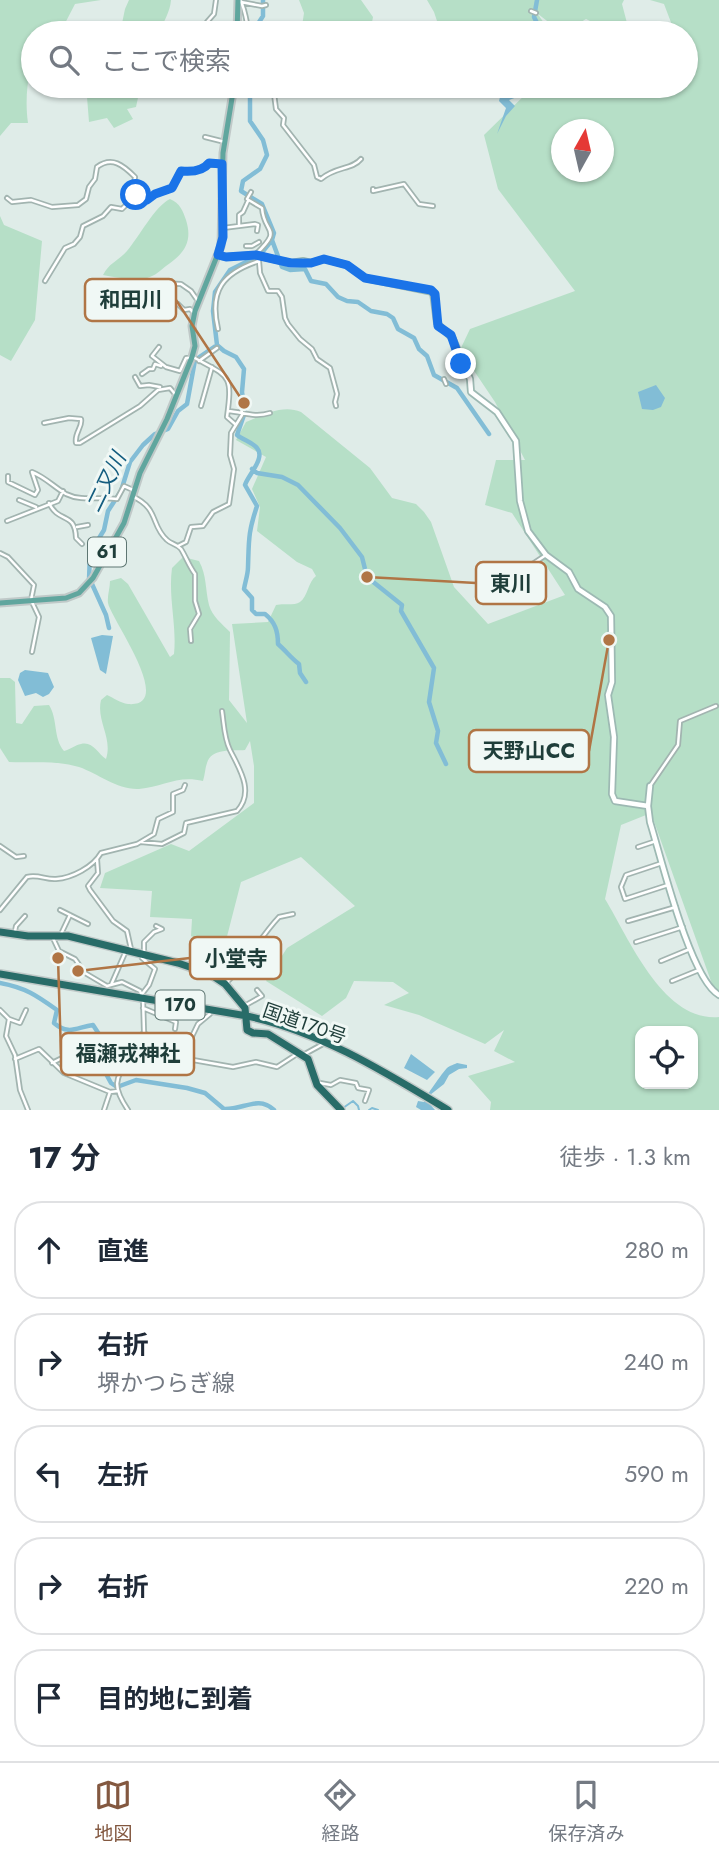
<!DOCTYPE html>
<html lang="ja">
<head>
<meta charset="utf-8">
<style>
  body { margin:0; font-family:Jost,"Noto Sans JP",sans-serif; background:#f2f2f3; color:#1f2937 }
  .controls { position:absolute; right:21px; bottom:21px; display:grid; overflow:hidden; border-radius:14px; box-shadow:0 2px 5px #0004 }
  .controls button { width:63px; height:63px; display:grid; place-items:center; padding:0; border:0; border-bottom:2px solid #e0e1e3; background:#fff; color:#1f2937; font:35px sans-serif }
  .compass { position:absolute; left:551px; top:119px; width:63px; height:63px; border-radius:50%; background:#fff; box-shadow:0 2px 5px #0004; rotate:8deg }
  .stop { position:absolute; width:21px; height:21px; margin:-16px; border:5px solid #1a73e8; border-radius:50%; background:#fff }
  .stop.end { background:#1a73e8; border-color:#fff; box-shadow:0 2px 7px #0008 }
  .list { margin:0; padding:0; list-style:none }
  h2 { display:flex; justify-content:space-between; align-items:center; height:91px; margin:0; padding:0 28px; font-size:30px }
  h2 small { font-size:23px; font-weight:400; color:#747a83 }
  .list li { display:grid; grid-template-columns:46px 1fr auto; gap:21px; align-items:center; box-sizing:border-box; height:98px; margin:0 14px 14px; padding:0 14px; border:2px solid #e0e1e3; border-radius:28px }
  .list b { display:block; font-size:26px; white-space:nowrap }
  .list p { margin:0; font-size:23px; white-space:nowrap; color:#747a83 }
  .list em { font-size:23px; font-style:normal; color:#747a83 }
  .icon { flex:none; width:38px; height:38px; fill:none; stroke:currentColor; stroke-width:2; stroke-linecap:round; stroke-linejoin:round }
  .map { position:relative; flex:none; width:719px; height:1110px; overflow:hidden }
  .search { position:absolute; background:#fff; box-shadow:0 2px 5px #0004; left:21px; right:21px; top:21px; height:77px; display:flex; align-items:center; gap:18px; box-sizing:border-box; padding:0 24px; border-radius:38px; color:#747a83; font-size:26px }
  .sheet { height:651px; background:#fff }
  nav { display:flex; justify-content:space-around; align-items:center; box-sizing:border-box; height:98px; border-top:2px solid #e0e1e3; background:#fff; font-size:19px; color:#747a83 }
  nav a { display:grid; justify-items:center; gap:4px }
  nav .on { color:#835840 }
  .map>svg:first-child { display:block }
</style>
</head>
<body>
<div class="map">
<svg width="719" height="1110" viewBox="0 0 719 1110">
  <rect width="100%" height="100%" fill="#dfece8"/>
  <!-- green -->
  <path fill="#b6dfc7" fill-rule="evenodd" d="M0,0H101L75,4L60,33H33C33,65 23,88 28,123H11L0,136Z
    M129,0H171C170,13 163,21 160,33H120L125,9Z
    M299,0H361L373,17L370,33H301L304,13Z
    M427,0H624L622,4L627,23L637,21L648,33H587L593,31L590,21L586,19L581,22V33C563,33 550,24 537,13L551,33H441L434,12Z
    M650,0H719V993L712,984L651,813L621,825L605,899C630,940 663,1022 719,1017V1110H490L491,1102L468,1076L515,1062L494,1051L504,1030L485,1044L419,1015L384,1005L409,993L393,982L354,981L346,998L322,1016L266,981L287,948L355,906L301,857L241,882L223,952L191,936L192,919L150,917L152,891L100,888L105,873L171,844L189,851L254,803V766L250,741L245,750C233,751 211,748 207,763C205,768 205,775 203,781C177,775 163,787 139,789C117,790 99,774 79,767C57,760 32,763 9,762L0,748V678H10L15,682L16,723L22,724L34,706L49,705C58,719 53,738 64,751C71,749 75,745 81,744C93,741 98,754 106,759C113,738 96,721 101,700L107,695C114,698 120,703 128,704C177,708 111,619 108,603C107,597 110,588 110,581L121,578L128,584L170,657L174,654C177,626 168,597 172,568L183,557L199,561C207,576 205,589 209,605C212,616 222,624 230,632L229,700L247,723L232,624L268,622L276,605C283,603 294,606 300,602C308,596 308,582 316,576L312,569L297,562L257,531L260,507L252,489L266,457L236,440L246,422C263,415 283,404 301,412L370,468L392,498L416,504L424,512L431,522L454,587L488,624L565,595L512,513L485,505L496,460H525L495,402L460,350L470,329L575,291L498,189L484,135L534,86H686V33H675L664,4ZM562,130H604V172H562ZM640,1031H693V1084H640Z
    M111,86H146L145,91L139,93L136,107L127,109L133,119L114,128L107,118L89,122L87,97Z
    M170,199C180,203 183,211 186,220C193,242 184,254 166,266C161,270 155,276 147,278C133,280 117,278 103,275C110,262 117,262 127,251C139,237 155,206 170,199Z
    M0,216L4,225L42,241L35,320L11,361L0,355Z"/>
  <!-- water -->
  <path fill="#82bdd6" d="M508,86H530L522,90L517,88V97L509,100L515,106L506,116L497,134L506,108L499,101L500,97L495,95L506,92Z
    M656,385L665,398L661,407L653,410L642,409L638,392Z
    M102,635L113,636L106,674L100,670L91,638Z
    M25,670L48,673L54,687L49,694L43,697L36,693L25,696L18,680L20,673Z
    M411,1054L435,1072L427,1080L404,1068Z
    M457,1063L467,1065V1068L459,1069L449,1075L444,1084L430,1095L427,1101L435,1110H421L416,1107L418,1101L424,1102C425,1097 443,1072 447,1068C449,1066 455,1064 457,1063Z"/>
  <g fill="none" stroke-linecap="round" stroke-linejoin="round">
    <!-- stream -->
    <path stroke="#82bdd6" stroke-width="2" d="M343,1108L353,1101L358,1106L359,1110
      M369,1110L372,1108L378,1110"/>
    <!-- river -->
    <path stroke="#82bdd6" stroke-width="4.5" d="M537,0L534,17L542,33
      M252,33L263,16V0
      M250,86V121L263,140L267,155L260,169L243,181L241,191L262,204L274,233L272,240L260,255L230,270L215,292L213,311L217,345L224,351L236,357L244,369L242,392L245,412L237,435C243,440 252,442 257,448C266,458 248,475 245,485L257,506C248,533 249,539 248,567C248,575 245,582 244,589L252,598V610L256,614H265C275,622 278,631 278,644C286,651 291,658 299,664L300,673L306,682
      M272,240L282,267L290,270L305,269L311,281L326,284L338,297L347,301L358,302L371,311L387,314L393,318L398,329L414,338L419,349L427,356L434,375L457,388L489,434
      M252,469L257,473L282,477L298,485L340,528L362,557L367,577L402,605L401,611L434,668L429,702L438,731L436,743L446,764
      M89,580L90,553L104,530L108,511L121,491L130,462L143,445L155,434L168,429L178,411L187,404L195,360L217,345
      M92,584L106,615L109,628
      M0,983C26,988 36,995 57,1010L54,1023C69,1036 77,1027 93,1025L112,1054L105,1072L111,1083L117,1087L136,1080L187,1088L205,1093L224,1109C243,1110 258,1095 274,1110"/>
    <defs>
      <path id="street" d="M240,0C245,7 247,25 249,33
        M241,2L262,6L266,5
        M531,11L536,13
        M206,33L207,22L214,14L216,0
        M273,86L276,109L284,118L283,125L314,165L317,177L321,179C336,166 352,170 361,159
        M205,137L225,142
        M373,189V191L404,184L419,204L433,206
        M251,192L247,199L262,208C264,235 284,227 255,255
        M7,198L12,202L31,200L52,207L78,205L86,199L89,187L95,179L97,167C112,156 123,165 135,177L133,191L136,195
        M239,226V215L243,212L248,201
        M223,228L255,224L258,225L257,231
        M246,246H252L259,242
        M45,281L65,248L74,244L80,237L83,226L103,216L111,207L122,209L136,195L145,200L155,194L172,189L181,171C197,173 206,162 221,165
        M178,304L184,310L190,309L194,313
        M119,306L133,299L145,286L158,283L181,284L191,291L198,301
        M218,329C209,290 223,273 259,261L260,273L268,291H278L282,297L285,318L288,324L300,339L312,349L317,359L330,368L337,394L335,402L336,406
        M159,347L152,356L166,367L180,371L186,358H192
        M193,357C229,377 233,373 227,417L235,424
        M199,361L217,348
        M142,374L149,369H153L155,364L161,366
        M135,377L140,386L149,385L160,387
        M444,379L446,384
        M201,406L212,367
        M228,411C243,412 254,418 270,413
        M44,423L69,418L81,419C83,427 74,433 76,443H80L140,406L158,390L170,388L175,394
        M8,476V482L35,495L38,490L32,472C45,477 54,487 66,494C82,502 100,496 117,499L124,486L133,490
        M132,496C160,509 150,525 167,540C171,544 177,544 181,549C186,557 189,566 195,574V601L199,614L190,629L191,641
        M19,500L36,507
        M49,503C59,524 75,511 76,538L82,544
        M7,521L58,501L63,491
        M77,527L88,525
        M178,546L186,542L191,527L203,526L213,512L229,504L234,469L230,455L231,433L242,415L241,401
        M0,553L8,557L34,585L31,600L39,617L32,652
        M525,569L546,555
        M650,786L678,745L680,721L716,706
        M141,842L162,844L184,833L186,823L237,811C255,792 239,768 230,750C224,738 224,724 222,711
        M0,846L16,857L24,856
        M638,847L656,841
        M97,859L98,873L88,886L90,890L113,921L127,931L131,949
        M662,863L626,875L621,887L625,899L668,885
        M0,910L27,877C38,874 46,880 56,879C72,878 93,867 101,853L137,844L154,834L158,819L173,812V794L183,790L185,785
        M60,910L88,924
        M628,921L676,907
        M15,931L16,926L25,916
        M61,934L70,915
        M52,936L59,951L75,959L85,973L107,986L122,982L140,991L143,998L144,1032L152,1042L193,1060L233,1067L256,1062L277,1067L297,1054
        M636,942L683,927
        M259,943L278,952L275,963
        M144,951V942L154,932L162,929L156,926
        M661,961L690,949
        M672,981L699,970
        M225,984C247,964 259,938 279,917L293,914
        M111,985L125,953
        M142,994L149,985L155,969L142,958L143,955
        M246,1005L262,996L257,990
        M143,1008L176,1022L175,1029
        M0,1010L9,1019L6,1036L15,1055L20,1090L28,1110
        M9,1019L20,1023L26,1010
        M135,1053L143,1033
        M183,1055L198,1024L210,1014
        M303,1055L323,1044
        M15,1059L39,1049L64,1073L110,1092
        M52,1063L80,1049L93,1047L112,1050L119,1057L126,1061L135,1053L162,1064
        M320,1083L331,1085L340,1080L356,1083L358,1088L369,1090L365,1101
        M104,1110L110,1092L118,1091
        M128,1110C113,1088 113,1078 131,1058"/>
      <path id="secondary" d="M218,255L226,257L255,255L291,263L303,261L311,263L324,259L347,265L365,278L433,292L437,323L453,339L470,379L471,392L497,412L516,441L520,501L528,531L546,555L569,572L578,589L605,607L611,616L612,682L608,695L614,737L612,794L615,801L648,806
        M650,786L648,806L650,822C661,857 690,979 719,995"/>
      <path id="primary" d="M237,33L238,0
        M0,603L66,598L79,593L93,578L124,523L140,473L167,419L192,357L195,346L192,326L195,311L221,246L223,153L234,86"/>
      <path id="highway" d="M0,932L28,936H68L178,963L210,974L225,984L245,1008L247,1030L253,1033L268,1034L308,1059L317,1085L341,1110
        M0,974L247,1016C319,1031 385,1072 448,1110"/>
    </defs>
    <!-- street casing -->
    <use href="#street" stroke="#a2b4b0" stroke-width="6"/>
    <!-- secondary casing -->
    <use href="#secondary" stroke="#9db9b3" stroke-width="8"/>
    <!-- primary casing -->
    <use href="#primary" stroke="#c0c9c8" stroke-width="9"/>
    <!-- highway casing -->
    <use href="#highway" stroke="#c0c9c8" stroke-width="10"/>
    <!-- street -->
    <use href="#street" stroke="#fff" stroke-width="2.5"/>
    <!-- secondary -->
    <use href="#secondary" stroke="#fff" stroke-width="4.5"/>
    <!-- primary -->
    <use href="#primary" stroke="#60a69e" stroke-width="5"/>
    <!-- highway -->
    <use href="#highway" stroke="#286c68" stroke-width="7"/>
  </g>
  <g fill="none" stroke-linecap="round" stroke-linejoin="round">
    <!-- route -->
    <path stroke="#1a73e8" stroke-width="9" d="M136,195L147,200L155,194L172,188L181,171C191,172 203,171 209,163L222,164L223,237L218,255L226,257L256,255L291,263H311L324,259L347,265L365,278L431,290L435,294L438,326L451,335L461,364"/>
  </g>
  <g text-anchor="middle" stroke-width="6" stroke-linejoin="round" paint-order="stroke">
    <!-- shield labels -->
    <g fill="#f0f8f5" stroke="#5e7672" stroke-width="2">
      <rect x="88" y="537.5" width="38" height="29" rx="5"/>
      <rect x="155.5" y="990.5" width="49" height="29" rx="5"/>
    </g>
    <g font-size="18" font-weight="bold" fill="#1f3e3a">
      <text x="107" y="558">61</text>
      <text x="180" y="1011">170</text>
    </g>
    <!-- street labels -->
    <g font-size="19" fill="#1f3e3a" stroke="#f0f8f5">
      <text transform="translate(305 1023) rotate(19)" y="7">国道170号</text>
    </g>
    <!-- water labels -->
    <g font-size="21" font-style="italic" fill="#145d7f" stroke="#f0f8f5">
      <text transform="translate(106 482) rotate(-64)" y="7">二又川</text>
    </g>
  </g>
  <!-- callouts -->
  <path fill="none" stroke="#b07545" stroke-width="2.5" d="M244 403L176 300M367 577L476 583M609 640L589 751M78 971L190 958M58 958L61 1054"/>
  <g fill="#b07545" stroke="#f0f8f5" stroke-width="2.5">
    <circle cx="244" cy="403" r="7"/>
    <circle cx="367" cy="577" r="7"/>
    <circle cx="609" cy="640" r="7"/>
    <circle cx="78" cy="971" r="7"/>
    <circle cx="58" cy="958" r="7"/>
  </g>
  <g fill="#f0f8f5" stroke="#b07545" stroke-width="2.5">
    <rect x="85" y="279" width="91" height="42" rx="7"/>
    <rect x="476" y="562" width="70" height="42" rx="7"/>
    <rect x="469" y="730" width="120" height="42" rx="7"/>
    <rect x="190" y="937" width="91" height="42" rx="7"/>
    <rect x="61" y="1033" width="133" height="42" rx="7"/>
  </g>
  <g font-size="21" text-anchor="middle" font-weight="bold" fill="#1f3e3a">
    <text x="131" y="307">和田川</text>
    <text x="511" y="591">東川</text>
    <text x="529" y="758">天野山CC</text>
    <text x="236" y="966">小堂寺</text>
    <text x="128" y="1061">福瀬戎神社</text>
  </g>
</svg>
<div class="controls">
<button><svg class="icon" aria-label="locate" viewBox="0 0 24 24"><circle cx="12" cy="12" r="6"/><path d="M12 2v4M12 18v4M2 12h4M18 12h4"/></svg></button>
</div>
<svg class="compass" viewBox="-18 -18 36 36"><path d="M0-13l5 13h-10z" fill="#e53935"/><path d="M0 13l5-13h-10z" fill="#747a83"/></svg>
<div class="stop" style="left:136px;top:195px"></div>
<div class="stop end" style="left:461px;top:364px"></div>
<div class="search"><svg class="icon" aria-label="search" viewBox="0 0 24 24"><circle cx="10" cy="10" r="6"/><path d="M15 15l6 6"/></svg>ここで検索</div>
</div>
<section class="sheet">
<h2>17 分<small>徒歩 · 1.3 km</small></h2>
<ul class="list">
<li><svg class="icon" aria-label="ahead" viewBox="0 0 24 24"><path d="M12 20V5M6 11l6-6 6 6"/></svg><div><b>直進</b></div><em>280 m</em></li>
<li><svg class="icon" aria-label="right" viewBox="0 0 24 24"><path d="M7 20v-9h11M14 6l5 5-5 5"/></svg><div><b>右折</b><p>堺かつらぎ線</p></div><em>240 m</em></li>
<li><svg class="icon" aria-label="left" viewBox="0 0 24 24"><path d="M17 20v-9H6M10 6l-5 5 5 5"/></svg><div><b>左折</b></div><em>590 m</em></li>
<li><svg class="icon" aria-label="right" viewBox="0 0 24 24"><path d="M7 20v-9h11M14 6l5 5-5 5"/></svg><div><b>右折</b></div><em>220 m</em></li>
<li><svg class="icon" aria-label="arrive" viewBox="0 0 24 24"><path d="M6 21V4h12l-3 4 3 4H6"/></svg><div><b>目的地に到着</b></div></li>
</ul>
</section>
<nav>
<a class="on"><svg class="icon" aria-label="map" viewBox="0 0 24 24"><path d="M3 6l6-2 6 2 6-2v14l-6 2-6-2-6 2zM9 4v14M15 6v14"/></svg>地図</a>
<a><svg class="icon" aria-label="directions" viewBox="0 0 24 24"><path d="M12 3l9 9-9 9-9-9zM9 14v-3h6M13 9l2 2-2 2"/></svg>経路</a>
<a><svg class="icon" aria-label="saved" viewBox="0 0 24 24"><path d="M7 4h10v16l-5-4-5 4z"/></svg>保存済み</a>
</nav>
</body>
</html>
